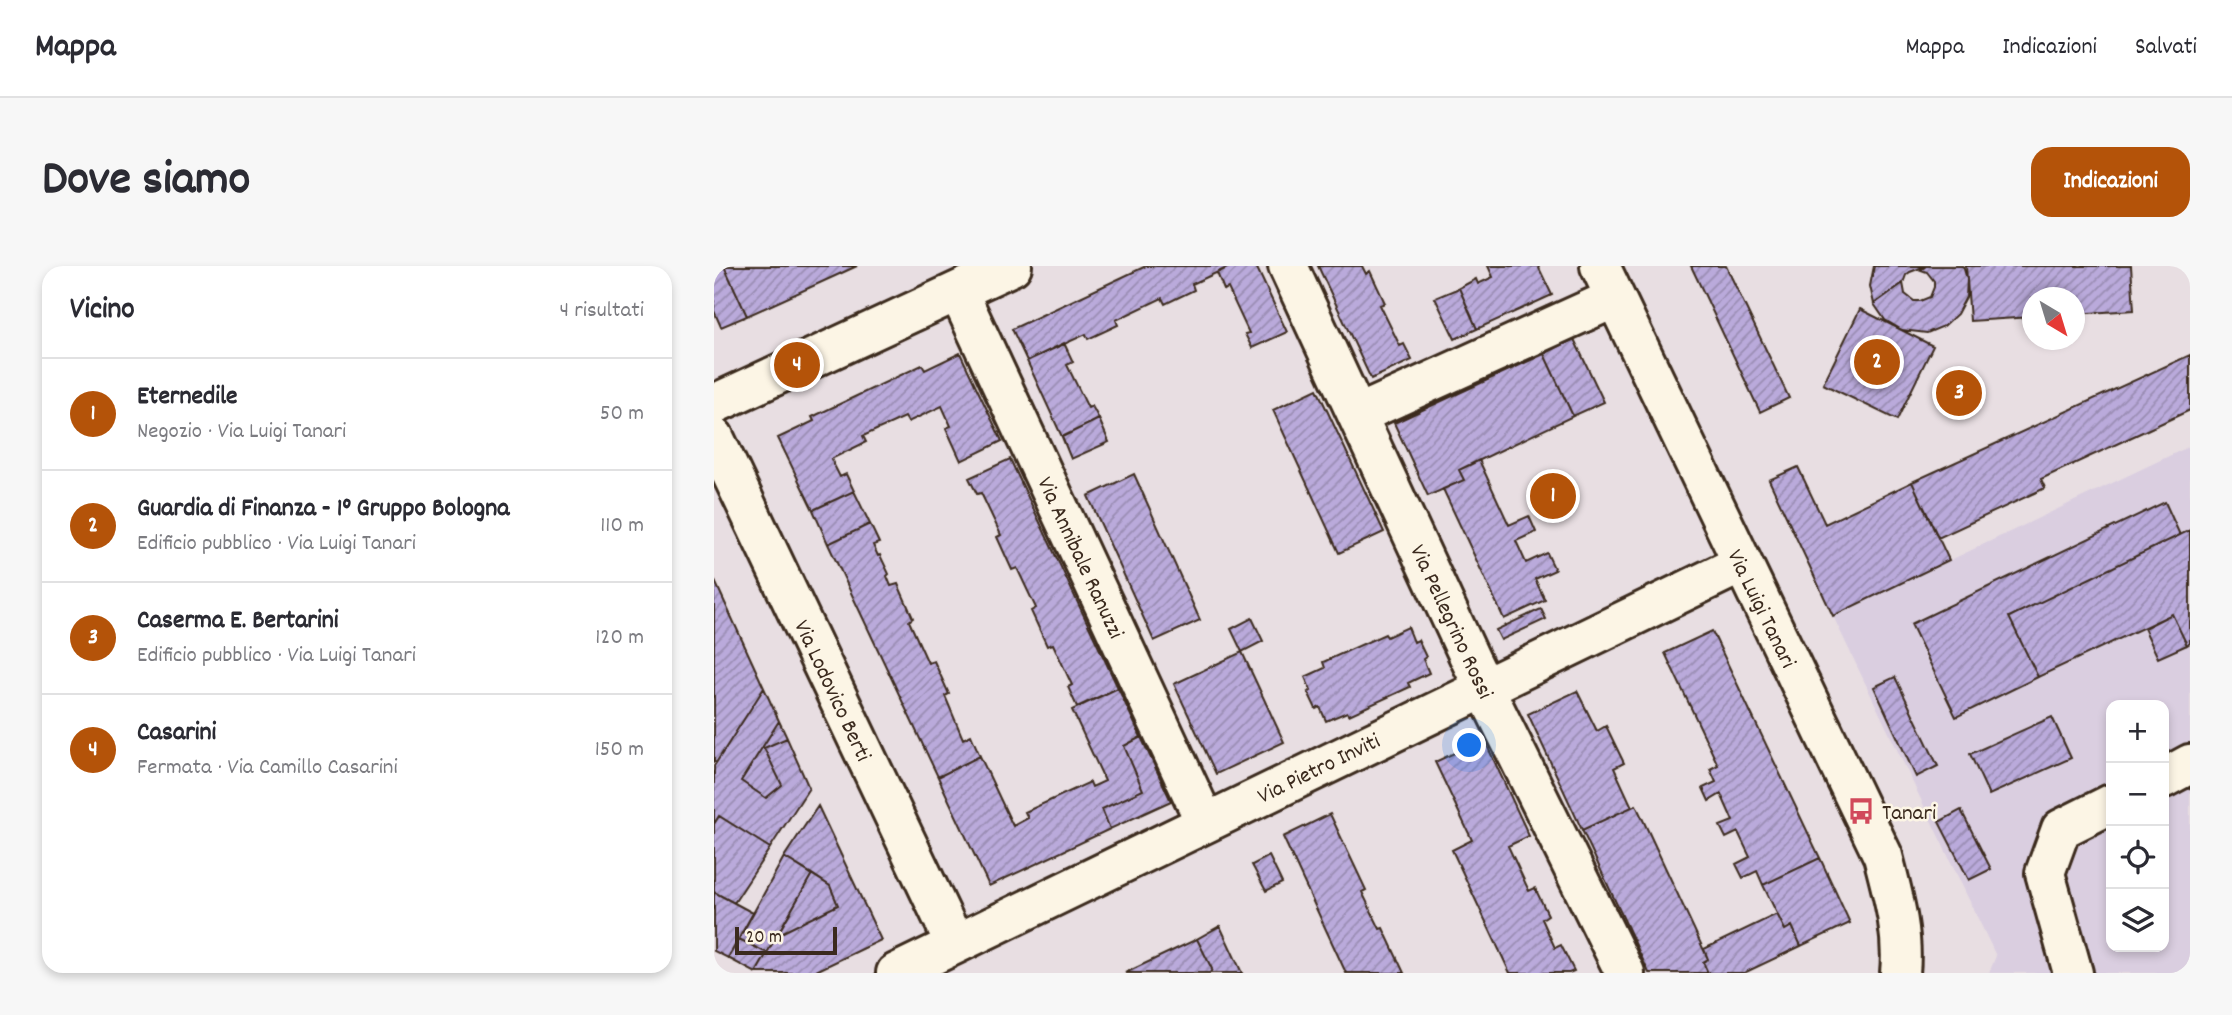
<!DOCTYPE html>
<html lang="it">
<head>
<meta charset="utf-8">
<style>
  body { margin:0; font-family:Dekko,sans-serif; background:#f7f7f7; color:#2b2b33 }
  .controls { position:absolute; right:21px; bottom:21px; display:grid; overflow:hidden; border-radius:14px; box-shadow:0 4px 10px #0003 }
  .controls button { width:63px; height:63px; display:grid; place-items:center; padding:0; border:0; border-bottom:2px solid #e1e1e2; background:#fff; color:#2b2b33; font:35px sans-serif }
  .compass { position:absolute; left:1308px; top:21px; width:63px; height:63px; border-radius:50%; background:#fff; box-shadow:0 4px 10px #0003; rotate:142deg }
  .scale { position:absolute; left:21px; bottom:18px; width:102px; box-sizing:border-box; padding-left:7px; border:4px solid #3b2a1e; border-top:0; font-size:19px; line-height:24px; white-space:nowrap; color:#3b2a1e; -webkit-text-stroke:5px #fcf5e5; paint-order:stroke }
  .you { position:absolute; left:756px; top:480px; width:24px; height:24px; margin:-18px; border:5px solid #fff; border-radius:50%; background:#1a73e8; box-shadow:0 0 0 10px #1a73e833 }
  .badge { display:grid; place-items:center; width:46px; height:46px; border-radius:50%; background:#b45309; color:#fff; font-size:23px; font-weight:700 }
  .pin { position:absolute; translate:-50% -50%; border:4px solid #fff; box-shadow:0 2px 7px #0006 }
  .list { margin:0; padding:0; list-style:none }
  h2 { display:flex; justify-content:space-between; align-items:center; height:91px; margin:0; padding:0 28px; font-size:30px }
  h2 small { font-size:23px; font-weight:400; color:#7c7c81 }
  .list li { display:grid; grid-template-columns:46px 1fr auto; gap:21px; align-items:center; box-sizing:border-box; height:112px; padding:0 28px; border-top:2px solid #e1e1e2 }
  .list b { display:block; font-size:26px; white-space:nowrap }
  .list p { margin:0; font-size:23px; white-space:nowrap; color:#7c7c81 }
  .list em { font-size:23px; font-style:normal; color:#7c7c81 }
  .icon { flex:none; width:38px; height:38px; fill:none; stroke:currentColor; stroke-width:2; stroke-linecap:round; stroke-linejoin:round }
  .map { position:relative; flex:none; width:1476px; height:707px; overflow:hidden; border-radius:21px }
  header { display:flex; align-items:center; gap:42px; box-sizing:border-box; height:98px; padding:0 35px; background:#fff; border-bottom:2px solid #e1e1e2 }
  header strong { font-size:33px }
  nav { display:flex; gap:38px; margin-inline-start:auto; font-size:24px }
  .intro { display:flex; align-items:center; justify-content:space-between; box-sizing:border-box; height:168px; padding:0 42px }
  h1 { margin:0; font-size:49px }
  .button { padding:18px 32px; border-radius:21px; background:#b45309; color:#fff; font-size:24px; font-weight:700 }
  main { display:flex; gap:42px; padding:0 42px }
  aside { flex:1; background:#fff; border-radius:21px; box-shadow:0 4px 10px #0003 }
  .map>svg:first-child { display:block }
</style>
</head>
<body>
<header>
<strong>Mappa</strong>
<nav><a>Mappa</a><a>Indicazioni</a><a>Salvati</a></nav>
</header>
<div class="intro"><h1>Dove siamo</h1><a class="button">Indicazioni</a></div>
<main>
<aside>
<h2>Vicino<small>4 risultati</small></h2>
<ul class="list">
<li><span class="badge">1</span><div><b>Eternedile</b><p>Negozio · Via Luigi Tanari</p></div><em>50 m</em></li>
<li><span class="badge">2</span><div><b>Guardia di Finanza - 1° Gruppo Bologna</b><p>Edificio pubblico · Via Luigi Tanari</p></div><em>110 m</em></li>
<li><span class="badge">3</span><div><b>Caserma E. Bertarini</b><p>Edificio pubblico · Via Luigi Tanari</p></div><em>120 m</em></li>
<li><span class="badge">4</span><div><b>Casarini</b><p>Fermata · Via Camillo Casarini</p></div><em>150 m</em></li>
</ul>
</aside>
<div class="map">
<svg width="1476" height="707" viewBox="0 0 1476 707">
  <defs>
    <pattern id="building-hatch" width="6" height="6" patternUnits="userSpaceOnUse" patternTransform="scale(1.75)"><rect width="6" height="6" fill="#baaadb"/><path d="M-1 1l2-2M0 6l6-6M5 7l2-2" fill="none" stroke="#988bb1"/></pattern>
  </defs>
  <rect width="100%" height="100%" fill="#e8dee2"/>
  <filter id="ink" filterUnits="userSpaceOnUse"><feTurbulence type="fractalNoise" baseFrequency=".0143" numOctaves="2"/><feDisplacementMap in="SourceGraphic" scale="14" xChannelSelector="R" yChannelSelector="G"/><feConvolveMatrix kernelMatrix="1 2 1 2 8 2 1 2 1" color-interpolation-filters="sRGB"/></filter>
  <g filter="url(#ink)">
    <!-- built -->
    <path fill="#dacee0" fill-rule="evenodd" d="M1476,180V707H1275L1282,690L1119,350ZM1397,439H1450V681H1397Z"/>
    <!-- building -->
    <path fill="url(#building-hatch)" stroke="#3b2a1e" stroke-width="2" d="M0,0H10L33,50L7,61L0,45Z
      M10,0H143L33,50Z
      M432,0H517L478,18L480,24L451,38L448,32L402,54L404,59L374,73L372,68L313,95L298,63Z
      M517,0H542L573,66L538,82L531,68L535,67L514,22L510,24L503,7Z
      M604,0H648L652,8L656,5L671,37L666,39L686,80L690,78L698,94L657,113Z
      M774,0H824L838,29L763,63L745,22L762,13L764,18L779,11Z
      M977,0H1012L1075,132L1046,146Z
      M1160,0H1212L1196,6L1192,9L1189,17L1160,38L1156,20Z
      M1212,0H1249L1253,13L1252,31L1243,48L1230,60L1213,67L1188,64L1171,54L1160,38L1189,17L1191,28L1200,35H1206L1216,31L1220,21V15L1213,6L1207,4Z
      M1252,0H1417L1420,44L1360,48V32H1318V51L1256,55Z
      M745,22L763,63L741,73L721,32Z
      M1146,43L1219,80L1183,154L1109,118Z
      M860,73L890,136L859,150L830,88Z
      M350,77L359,96L353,99L374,142L378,140L385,153L348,171L313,95Z
      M246,87L288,175L247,195L232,162L237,160L228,140L194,156L191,151L149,170L152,176L117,193L126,211L132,208L140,225L99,244L64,172L100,155L98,151L208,99L211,104Z
      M830,88L859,150L745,204L750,214L714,230L680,157Z
      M1476,89V144L1327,213L1331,222L1224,272L1198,216Z
      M603,123L670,266L625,287L559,144Z
      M385,153L395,176L357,193L348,171Z
      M296,193L404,422L363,441L354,421L358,419L339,378L333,380L317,345L322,342L303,302L298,304L283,271L287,269L267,227L263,228L255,212Z
      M765,194L795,259L815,250L822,266L802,275L812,297L833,287L841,304L821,313L831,334L790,353L729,223L750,214L745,204Z
      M1084,201L1111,258L1198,216L1235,294L1119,350L1055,214Z
      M420,208L486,354L440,375L374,230Z
      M140,225L156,258L114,278L99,244Z
      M1451,236L1466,269L1295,351L1324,411L1242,451L1197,358Z
      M156,258L165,277L159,279L164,290L166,289L175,308L173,310L177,320L184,318L199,352L195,355L214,397L220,395L235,428L231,430L249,473L257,469L266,490L224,511L114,278Z
      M1476,264V377L1473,379L1458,348L1324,411L1295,351Z
      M0,313L50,422L2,497L0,496Z
      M827,343L832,353L787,374L782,364Z
      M1458,348L1473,379L1444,392L1430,362Z
      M538,352L549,375L528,386L517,363Z
      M694,361L700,376L704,374L712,391L709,393L715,407L694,417L696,421L635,449L633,446L612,455L606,441L602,443L594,426L597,425L591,411L611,402L609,396L671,368L673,371Z
      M998,365L1106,592L1049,619L1043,605L1029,612L1022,598L1036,591L1024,566L1012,572L1006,560L1019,555L1007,528L995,535L989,522L1002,516L996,503L1004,499L951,387Z
      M528,386L570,476L502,508L460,418Z
      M1181,411L1224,500L1202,511L1160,421Z
      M50,422L65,455L27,515L52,532L68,519L50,482L73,472L95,522L56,582L5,550L0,558V500Z
      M404,422L427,471L410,480L429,524L388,543L396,563L275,620L224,511L266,490L299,560L314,552L311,546L376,516L378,521L391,515L358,444Z
      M863,425L883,465L892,460L910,497L900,502L918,541L868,564L814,448Z
      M1338,451L1357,492L1275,529L1256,488Z
      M65,455L73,472L50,482L68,519L52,532L27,515Z
      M427,471L457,535L396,563L388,543L429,524L410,480Z
      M770,473L815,570L794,580L815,625L821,622L834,649L828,653L841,682L847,679L860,705L855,707H796L738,584L758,574L721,496Z
      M922,539L994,693L989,696L994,707H935L868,564Z
      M104,540L167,674L98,707H42L63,669L124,639L116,620L70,591Z
      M1247,544L1277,603L1255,614L1225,556Z
      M616,548L652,624L648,626L666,663L669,662L690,707H632L569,571Z
      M5,550L56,582L20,637L0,626V558Z
      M555,590L568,617L552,625L538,599Z
      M70,591L98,608L53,687L25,673Z
      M1106,592L1136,657L1087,680L1078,660L1071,664L1049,619Z
      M98,608L116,620L124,639L63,669Z
      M0,626L39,647L14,692L0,685Z
      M1063,648L1071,664L1078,660L1087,680L1030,707H994L989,696L994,693L990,683Z
      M506,660L528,707H496L498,703L483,673Z
      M25,673L53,687L42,707L14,692Z
      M483,673L498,703L496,707H411Z"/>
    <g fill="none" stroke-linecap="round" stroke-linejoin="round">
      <defs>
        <path id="minor" d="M574,0L758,397L911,707
          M886,0L1169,590C1179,630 1190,666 1186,707
          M244,25L491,556
          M0,138L298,0
          M643,149L901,32
          M0,171L241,678
          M1450,512L1476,498
          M182,707L1027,298
          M1359,707L1331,607L1347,563L1397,538"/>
      </defs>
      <!-- minor casing -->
      <use href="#minor" stroke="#3b2a1e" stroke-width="44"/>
      <!-- minor -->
      <use href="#minor" stroke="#fcf5e5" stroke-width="38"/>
    </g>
  </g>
  <!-- icons -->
  <defs>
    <symbol id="bus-bare" viewBox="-9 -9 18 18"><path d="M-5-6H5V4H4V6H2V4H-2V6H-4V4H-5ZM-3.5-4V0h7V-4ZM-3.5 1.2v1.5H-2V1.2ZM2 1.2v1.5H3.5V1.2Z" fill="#d1495b" stroke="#fcf5e5" stroke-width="2.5" paint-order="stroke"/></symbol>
  </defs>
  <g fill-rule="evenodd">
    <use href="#bus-bare" x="1128" y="526" width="38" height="38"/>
  </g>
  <g text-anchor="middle" stroke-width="5" stroke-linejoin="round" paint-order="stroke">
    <!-- street labels -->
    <g font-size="23" fill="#3b2a1e" stroke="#fcf5e5">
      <text transform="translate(368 291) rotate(65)" y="8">Via Annibale Ranuzzi</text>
      <text transform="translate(1049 342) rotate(64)" y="8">Via Luigi Tanari</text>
      <text transform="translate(739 355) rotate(65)" y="8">Via Pellegrino Rossi</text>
      <text transform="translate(120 424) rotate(65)" y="8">Via Lodovico Berti</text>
      <text transform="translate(604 501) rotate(-26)" y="8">Via Pietro Inviti</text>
    </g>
    <!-- poi labels -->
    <g font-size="23" fill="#3b2a1e" stroke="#fcf5e5" text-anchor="start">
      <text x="1168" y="553">Tanari</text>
    </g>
  </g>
</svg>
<div class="controls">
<button>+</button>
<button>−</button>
<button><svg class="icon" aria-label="locate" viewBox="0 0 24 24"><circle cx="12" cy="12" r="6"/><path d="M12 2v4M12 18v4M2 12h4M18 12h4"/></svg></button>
<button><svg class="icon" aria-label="layers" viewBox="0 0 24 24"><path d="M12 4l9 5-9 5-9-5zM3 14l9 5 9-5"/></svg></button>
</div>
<svg class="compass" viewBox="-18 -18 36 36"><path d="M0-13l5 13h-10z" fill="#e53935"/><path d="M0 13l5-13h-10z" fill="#7c7c81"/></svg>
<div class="scale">20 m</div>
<div class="you"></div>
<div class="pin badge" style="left:839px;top:230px">1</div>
<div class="pin badge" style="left:1163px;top:96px">2</div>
<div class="pin badge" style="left:1245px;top:127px">3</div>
<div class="pin badge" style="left:83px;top:99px">4</div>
</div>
</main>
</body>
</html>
